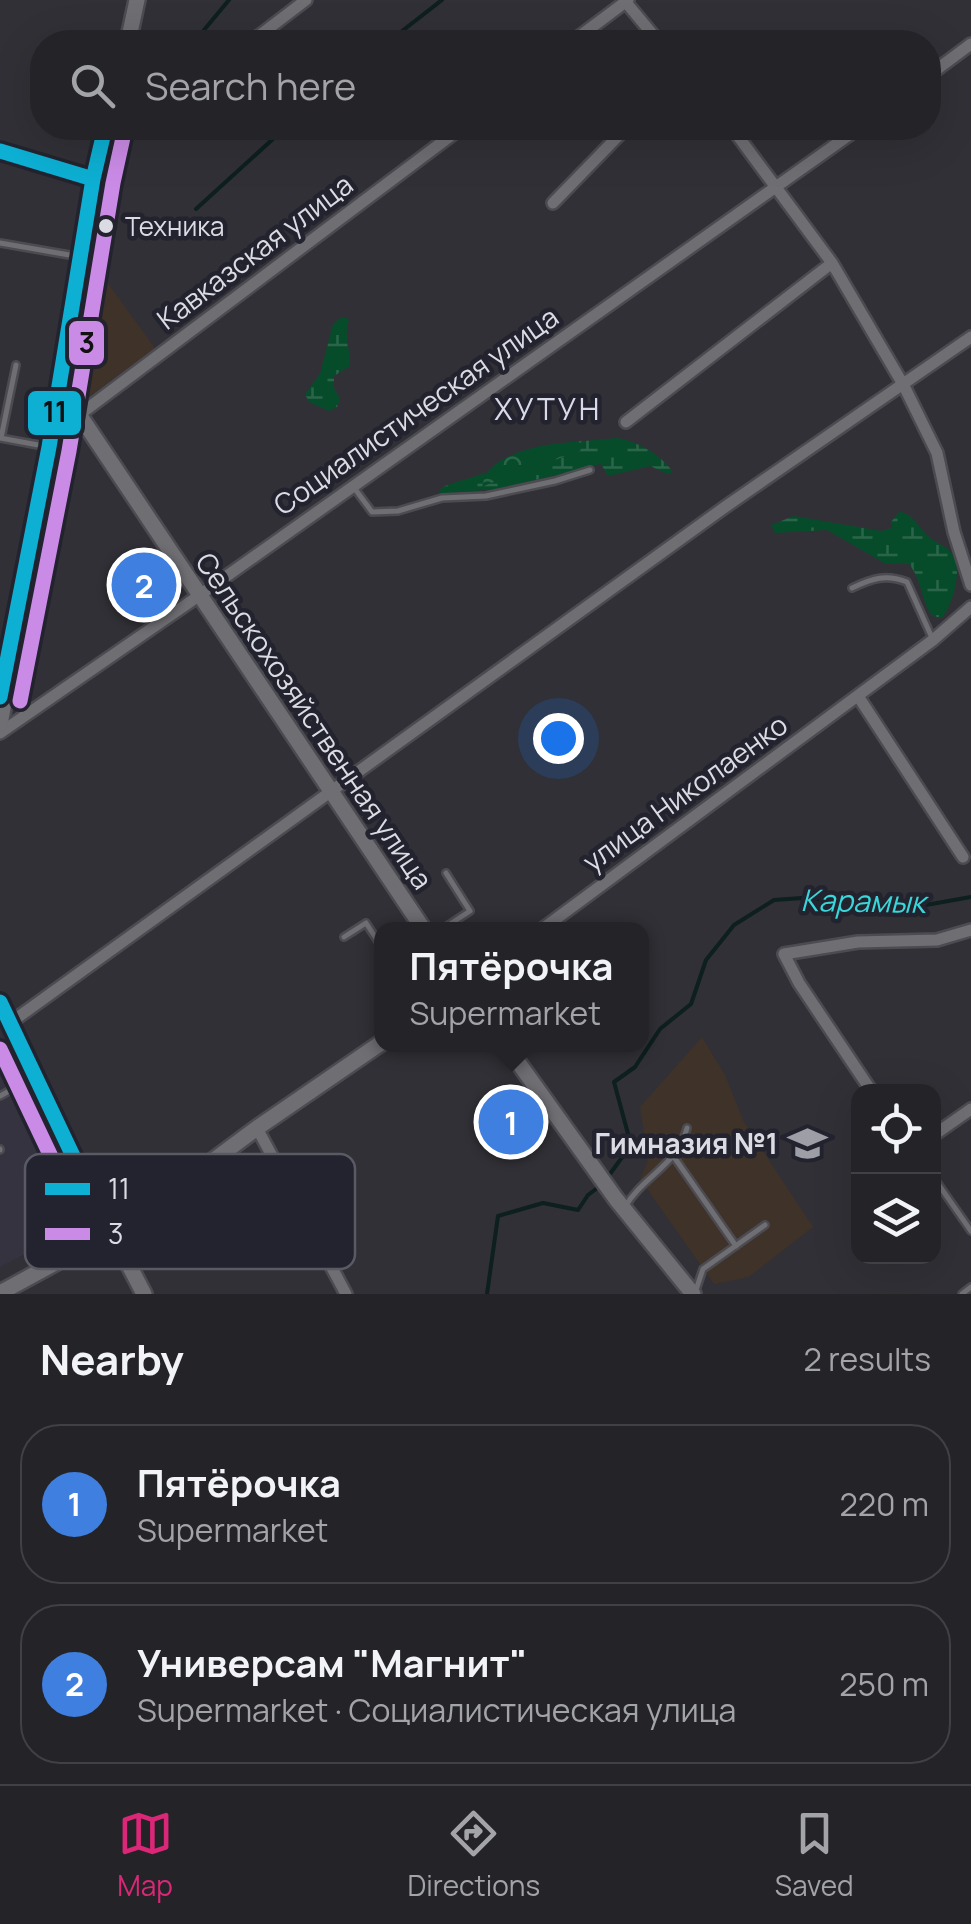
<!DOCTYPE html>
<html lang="en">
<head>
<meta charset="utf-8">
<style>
  body { margin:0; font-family:Manrope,sans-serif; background:#303034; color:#f1f3f6 }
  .controls { position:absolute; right:30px; bottom:30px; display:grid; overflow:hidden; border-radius:20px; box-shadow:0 10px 40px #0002 }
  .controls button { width:90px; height:90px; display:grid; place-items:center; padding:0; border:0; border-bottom:2px solid #414145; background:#242428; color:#f1f3f6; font:50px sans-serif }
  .you { position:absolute; left:558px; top:738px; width:35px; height:35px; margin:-25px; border:8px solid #fff; border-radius:50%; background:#1a73e8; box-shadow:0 0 0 15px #1a73e833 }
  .badge { display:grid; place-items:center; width:65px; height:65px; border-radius:50%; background:#db2777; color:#fff; font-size:32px; font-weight:700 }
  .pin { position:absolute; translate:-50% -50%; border:5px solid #fff; box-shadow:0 2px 10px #0006 }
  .popup { position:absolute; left:374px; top:922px; width:275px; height:130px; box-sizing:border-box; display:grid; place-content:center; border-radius:20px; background:#242428; filter:drop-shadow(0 2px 8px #0005); font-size:32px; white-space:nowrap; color:#a3a4a8 }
  .popup b { font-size:38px; color:#f1f3f6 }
  .popup::after { content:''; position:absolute; left:50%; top:100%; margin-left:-20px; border:20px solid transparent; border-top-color:#242428 }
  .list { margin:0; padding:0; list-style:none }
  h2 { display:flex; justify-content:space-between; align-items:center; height:130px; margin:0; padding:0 40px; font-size:42px }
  h2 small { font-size:32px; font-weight:400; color:#a3a4a8 }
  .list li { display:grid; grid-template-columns:65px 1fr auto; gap:30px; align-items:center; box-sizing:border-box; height:160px; margin:0 20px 20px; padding:0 20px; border:2px solid #414145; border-radius:40px }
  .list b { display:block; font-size:38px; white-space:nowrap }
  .list p { margin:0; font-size:32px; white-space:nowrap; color:#a3a4a8 }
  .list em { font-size:32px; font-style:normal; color:#a3a4a8 }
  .icon { flex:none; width:55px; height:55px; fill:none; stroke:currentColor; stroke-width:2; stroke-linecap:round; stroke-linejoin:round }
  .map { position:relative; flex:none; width:971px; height:1294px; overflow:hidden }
  .search { position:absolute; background:#242428; box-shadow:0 10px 40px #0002; left:30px; right:30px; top:30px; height:110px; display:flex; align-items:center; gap:25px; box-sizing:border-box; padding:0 35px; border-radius:40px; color:#a3a4a8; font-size:38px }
  .sheet { height:490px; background:#242428 }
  nav { display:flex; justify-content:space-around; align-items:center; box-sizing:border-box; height:140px; border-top:2px solid #414145; background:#242428; font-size:28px; color:#a3a4a8 }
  nav a { display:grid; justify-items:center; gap:5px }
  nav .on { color:#db2777 }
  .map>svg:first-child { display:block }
</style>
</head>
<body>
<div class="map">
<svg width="971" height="1294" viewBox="0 0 971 1294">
  <defs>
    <pattern id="forest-crowns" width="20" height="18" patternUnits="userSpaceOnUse" patternTransform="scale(2.5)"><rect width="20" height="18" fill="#074c2a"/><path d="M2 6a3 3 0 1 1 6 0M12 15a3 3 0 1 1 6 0" fill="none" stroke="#2b6549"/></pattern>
    <pattern id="wetland-marsh" width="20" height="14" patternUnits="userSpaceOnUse" patternTransform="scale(2.5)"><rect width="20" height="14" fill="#074c2a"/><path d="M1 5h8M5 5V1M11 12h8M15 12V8" fill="none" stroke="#2b6549"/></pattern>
  </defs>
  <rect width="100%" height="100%" fill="#303036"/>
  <!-- commercial -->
  <path fill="#3f3228" d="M99,271L155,348L90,396L79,380Z
    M702,1037L725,1075L744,1122L813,1227L749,1277L714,1284L640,1179L648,1161L640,1107Z"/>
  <!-- medical -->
  <path fill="#363341" d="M0,1046L85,1223L0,1267Z"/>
  <!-- forest -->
  <path fill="url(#forest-crowns)" d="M584,441L580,451L539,466H529L482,488L481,482C496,449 551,443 584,441Z"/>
  <!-- wetland -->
  <path fill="url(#wetland-marsh)" d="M342,317L349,319C343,343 351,346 350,366L334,376V388L340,399L337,407L329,411L309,402L305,394L320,374L333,324Z
    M618,438C640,443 659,453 673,472L668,474L650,466L608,476L601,464L578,470L496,489L439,494L441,488C455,481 471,479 486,472L482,487L529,466H539L580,451L584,441Z
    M900,511C917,518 916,525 929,537C937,544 949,546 954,557C962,574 952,605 942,618L932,616C921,600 922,580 909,564H886L827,530L775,533L771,525L794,516L881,531L892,528L891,522Z"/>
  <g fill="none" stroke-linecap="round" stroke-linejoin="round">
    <!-- stream -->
    <path stroke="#0d1f1f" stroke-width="4" d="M194,42L229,0
      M388,42L442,0
      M196,209L285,128
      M607,1178L631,1145L614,1082L635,1067L660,1029L691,1004L706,960L734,925L774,900L802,898L909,908L971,897
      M487,1294L498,1216L543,1203L578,1210L588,1195L600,1186"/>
    <defs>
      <path id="lane" d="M0,243L81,257
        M0,438L49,447
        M1,438L16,365
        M355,489L372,512L398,511L442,498L486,496L555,481L590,470
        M852,588C873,578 886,574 907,582L933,640
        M441,930L470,911L446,873
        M344,937L366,923L381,946
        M0,1096L32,1078
        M0,1149V1150
        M674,1157L736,1246
        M934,1178L971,1231
        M625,1207C643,1176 678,1165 687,1128
        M695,1293L703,1269L765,1225
        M962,1294L971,1287"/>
      <path id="street" d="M624,0L659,42
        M251,42L306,0
        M572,42L628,0
        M928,76L971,44
        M732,128L832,263L904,386L937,453L954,532L971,585
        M0,151L98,180
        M553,203L626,128
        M79,415L461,128
        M626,422L832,263
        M858,696L963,857
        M0,733L200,595L859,128
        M541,930L933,640L971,607
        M10,1023L725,507L971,337
        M872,1092L799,983L784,954L858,942L937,940L971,930
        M257,1128L346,1294
        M934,1135L971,1109"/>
      <path id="secondary" d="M128,42L137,0
        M57,399L74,407L424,930
        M0,724L53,450L98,180L110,128
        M0,1002L106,1229L119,1246L144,1294
        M505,1044L616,1199L693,1294
        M0,1293L132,1221L257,1128L381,1043"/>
    </defs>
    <!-- lane casing -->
    <use href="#lane" stroke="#4b4b51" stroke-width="10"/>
    <!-- street casing -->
    <use href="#street" stroke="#4b4b51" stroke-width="16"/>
    <!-- secondary casing -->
    <use href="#secondary" stroke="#4b4b51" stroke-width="20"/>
    <!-- lane -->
    <use href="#lane" stroke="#6e6e73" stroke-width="5"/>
    <!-- street -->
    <use href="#street" stroke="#6e6e73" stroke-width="11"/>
    <!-- secondary -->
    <use href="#secondary" stroke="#6e6e73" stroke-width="15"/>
    <defs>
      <path id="bus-1" d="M0,151L93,179
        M0,697L49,447L93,179L105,128
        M0,1002L110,1234"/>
      <path id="bus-2" d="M20,701L69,451L113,183L124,133
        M0,1049L92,1243"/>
    </defs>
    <!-- bus-1 casing -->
    <use href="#bus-1" stroke="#23232f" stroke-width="22"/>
    <!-- bus-2 casing -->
    <use href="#bus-2" stroke="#23232f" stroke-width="22"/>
    <!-- bus-1 -->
    <use href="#bus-1" stroke="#0dafd3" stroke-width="15"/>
    <!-- bus-2 -->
    <use href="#bus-2" stroke="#ca8be6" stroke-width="15"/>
  </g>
  <!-- icons -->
  <defs>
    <symbol id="school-bare" viewBox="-9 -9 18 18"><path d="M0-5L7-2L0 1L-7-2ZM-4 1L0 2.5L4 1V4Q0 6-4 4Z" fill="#9e9fa6" stroke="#23232f" stroke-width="2.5" paint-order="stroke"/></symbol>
  </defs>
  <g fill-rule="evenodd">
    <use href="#school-bare" x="780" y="1116" width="55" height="55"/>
  </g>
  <!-- markers -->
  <circle fill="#dadbe3" stroke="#23232f" stroke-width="4" cx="106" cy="226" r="9"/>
  <g text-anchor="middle" stroke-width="9" stroke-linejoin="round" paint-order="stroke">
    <!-- bus labels -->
    <g font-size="26" fill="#dadbe3" stroke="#23232f" text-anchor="start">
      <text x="125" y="236">Техника</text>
    </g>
    <!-- street labels -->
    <g font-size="28" fill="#dadbe3" stroke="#23232f">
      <text transform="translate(255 252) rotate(-37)" y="10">Кавказская улица</text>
      <text transform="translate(416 411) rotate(-35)" y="10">Социалистическая улица</text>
      <text transform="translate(314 721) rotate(56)" y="10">Сельскохозяйственная улица</text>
      <text transform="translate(685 793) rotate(-36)" y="10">улица Николаенко</text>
    </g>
    <!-- poi labels -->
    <g font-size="28" font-weight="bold" fill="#dadbe3" stroke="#23232f" text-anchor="end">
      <text x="778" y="1154">Гимназия №1</text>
    </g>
    <!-- neighbourhood labels -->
    <g font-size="30" letter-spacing="2.5" fill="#d8d9e9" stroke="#23232f">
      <text x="548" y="420">ХУТУН</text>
    </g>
    <!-- water labels -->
    <g font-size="30" font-style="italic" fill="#39d7d9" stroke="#23232f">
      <text transform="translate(863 902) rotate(1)" y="10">Карамык</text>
    </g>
  </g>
  <!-- legend -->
  <rect x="25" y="1154" width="330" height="115" rx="15" fill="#23232f" stroke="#5a5a65" stroke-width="2.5"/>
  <rect x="45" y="1183" width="45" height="12" fill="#0dafd3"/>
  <rect x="45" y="1228" width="45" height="12" fill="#ca8be6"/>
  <g font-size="28" fill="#dadbe3">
    <text x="108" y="1199">11</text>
    <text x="108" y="1244">3</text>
  </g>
  <g stroke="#23232f" stroke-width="4">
    <rect x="67" y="319" width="39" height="48" rx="10" fill="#ca8be6"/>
    <rect x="26" y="389" width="57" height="48" rx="10" fill="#0dafd3"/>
  </g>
  <g font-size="28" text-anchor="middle" font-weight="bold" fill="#111">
    <text x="87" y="353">3</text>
    <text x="55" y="422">11</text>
  </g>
</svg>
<div class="controls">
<button><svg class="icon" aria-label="locate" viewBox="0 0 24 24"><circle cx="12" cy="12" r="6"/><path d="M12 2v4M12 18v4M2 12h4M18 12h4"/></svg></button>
<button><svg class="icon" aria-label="layers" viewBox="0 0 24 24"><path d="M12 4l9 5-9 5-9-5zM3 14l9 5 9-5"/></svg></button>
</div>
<div class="you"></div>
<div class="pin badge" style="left:511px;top:1122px;background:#3f7fe0">1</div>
<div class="popup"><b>Пятёрочка</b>Supermarket</div>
<div class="pin badge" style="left:144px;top:585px;background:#3f7fe0">2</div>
<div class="search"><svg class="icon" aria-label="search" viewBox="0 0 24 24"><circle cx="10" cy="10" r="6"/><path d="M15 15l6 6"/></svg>Search here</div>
</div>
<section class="sheet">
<h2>Nearby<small>2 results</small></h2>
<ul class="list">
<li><span class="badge" style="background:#3f7fe0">1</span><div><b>Пятёрочка</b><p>Supermarket</p></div><em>220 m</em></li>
<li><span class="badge" style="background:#3f7fe0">2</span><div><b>Универсам &quot;Магнит&quot;</b><p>Supermarket · Социалистическая улица</p></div><em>250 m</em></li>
</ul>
</section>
<nav>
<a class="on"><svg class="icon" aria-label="map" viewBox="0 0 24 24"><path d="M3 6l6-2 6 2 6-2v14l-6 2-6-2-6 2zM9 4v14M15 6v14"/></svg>Map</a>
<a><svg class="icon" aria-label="directions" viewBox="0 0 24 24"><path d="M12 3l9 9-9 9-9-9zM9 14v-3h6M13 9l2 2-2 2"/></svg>Directions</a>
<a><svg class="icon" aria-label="saved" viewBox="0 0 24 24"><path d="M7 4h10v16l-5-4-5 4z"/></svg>Saved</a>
</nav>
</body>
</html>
